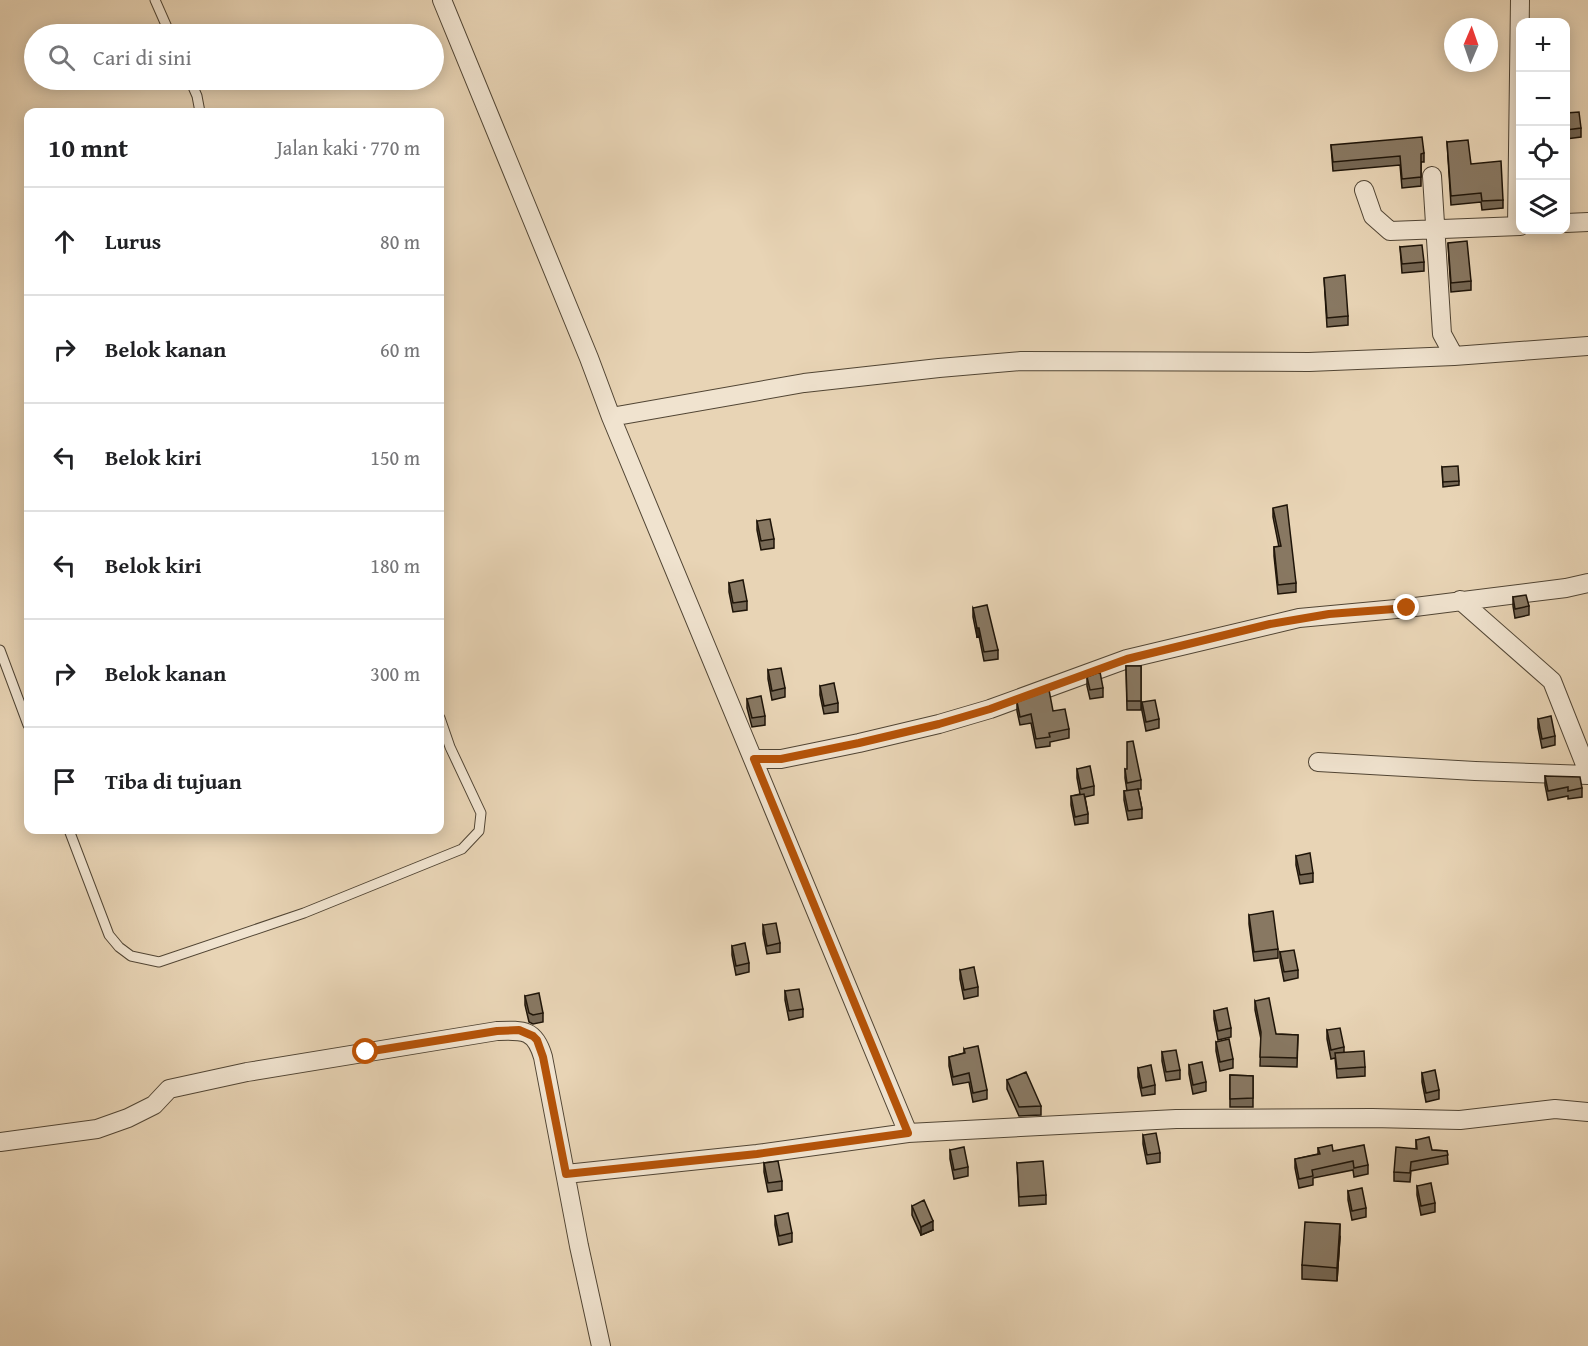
<!DOCTYPE html>
<html lang="id">
<head>
<meta charset="utf-8">
<style>
  body { margin:0; font-family:"Gentium Book Plus",serif; background:#f2f2f2; color:#202124 }
  .controls { position:absolute; right:18px; top:18px; display:grid; overflow:hidden; border-radius:12px; box-shadow:0 3px 15px #0003 }
  .controls button { width:54px; height:54px; display:grid; place-items:center; padding:0; border:0; border-bottom:2px solid #e0e0e0; background:#fff; color:#202124; font:30px sans-serif }
  .compass { position:absolute; left:1444px; top:18px; width:54px; height:54px; border-radius:50%; background:#fff; box-shadow:0 3px 15px #0003; rotate:2deg }
  .stop { position:absolute; width:18px; height:18px; margin:-14px; border:4px solid #b45309; border-radius:50%; background:#fff }
  .stop.end { background:#b45309; border-color:#fff; box-shadow:0 2px 6px #0008 }
  .list { margin:0; padding:0; list-style:none }
  h2 { display:flex; justify-content:space-between; align-items:center; height:78px; margin:0; padding:0 24px; font-size:26px }
  h2 small { font-size:20px; font-weight:400; color:#757577 }
  .list li { display:grid; grid-template-columns:39px 1fr auto; gap:18px; align-items:center; box-sizing:border-box; height:108px; padding:0 24px; border-top:2px solid #e0e0e0 }
  .list b { display:block; font-size:22px; white-space:nowrap }
  .list em { font-size:20px; font-style:normal; color:#757577 }
  .icon { flex:none; width:33px; height:33px; fill:none; stroke:currentColor; stroke-width:2; stroke-linecap:round; stroke-linejoin:round }
  .map { position:relative; flex:none; width:1588px; height:1346px; overflow:hidden }
  .search { position:absolute; background:#fff; box-shadow:0 3px 15px #0003; left:24px; top:24px; width:420px; height:66px; display:flex; align-items:center; gap:15px; box-sizing:border-box; padding:0 21px; border-radius:33px; color:#757577; font-size:22px }
  .panel { position:absolute; background:#fff; box-shadow:0 3px 15px #0003; left:24px; top:108px; width:420px; height:726px; border-radius:12px }
  .map>svg:first-child { display:block }
</style>
</head>
<body>
<div class="map">
<svg width="1588" height="1346" viewBox="0 0 1588 1346">
  <rect width="100%" height="100%" fill="#e8d4b5"/>
  <filter id="stains"><feTurbulence type="fractalNoise" baseFrequency=".00333" numOctaves="4"/><feColorMatrix values="0 0 0 0 .2 0 0 0 0 .09 0 0 0 0 .02 0 0 0 .5 -.17"/></filter>
  <radialGradient id="worn" r=".72"><stop offset=".6" stop-color="#630" stop-opacity="0"/><stop offset="1" stop-color="#630" stop-opacity=".3"/></radialGradient>
  <g fill="none" stroke-linecap="round" stroke-linejoin="round">
    <defs>
      <path id="service" d="M155,0L170,34
        M190,80L197,96L200,112
        M0,650L28,725
        M69,830L109,935L119,947L131,956L159,962L304,913L462,849L479,831L481,813L450,747L440,718"/>
      <path id="minor" d="M442,0L589,358L611,417L908,1133
        M1432,176L1442,334L1454,356L1588,346
        M1364,190L1373,216L1390,231L1520,226
        M1566,223L1588,222
        M1517,226L1520,0
        M611,417L804,383L939,368L1021,361L1309,362L1454,356
        M1460,600L1552,681L1588,772
        M754,759H781L859,743L939,724L990,709L1127,659L1299,618L1407,608L1566,588L1588,583
        M1318,762L1475,771L1588,775
        M0,1142L97,1129L128,1118L154,1105L169,1089L247,1072L497,1031C523,1030 535,1029 543,1057L579,1246L601,1346
        M566,1174L757,1154L908,1133L1176,1119L1372,1118L1460,1120L1555,1109L1588,1112"/>
    </defs>
    <!-- service casing -->
    <use href="#service" stroke="#514534" stroke-width="11"/>
    <!-- minor casing -->
    <use href="#minor" stroke="#514534" stroke-width="20"/>
    <!-- service -->
    <use href="#service" stroke="#f0e3cf" stroke-width="9"/>
    <!-- minor -->
    <use href="#minor" stroke="#f0e3cf" stroke-width="18"/>
  </g>
  <!-- wall -->
  <path fill="#756754" stroke="#1f1509" stroke-width="1.5" d="M1566,113L1581,128V137L1566,139Z
    M1447,142L1471,164L1503,200V208L1482,210L1481,202L1451,205Z
    M1331,145L1424,153V162H1421V186L1402,188L1400,165L1333,171Z
    M1448,243L1471,281V290L1451,292Z
    M1400,247L1424,262V271L1402,273Z
    M1324,278L1348,316V325L1327,327Z
    M1442,467L1459,481V485L1443,487Z
    M1273,508L1296,583V592L1278,594L1274,556V547H1279L1273,517Z
    M757,521L774,539V548L761,550L757,530Z
    M729,583L747,601V610L733,612L729,592Z
    M1513,597L1529,606V615L1515,618L1513,606Z
    M973,608L998,650V659L984,661L979,636L977,637L973,617Z
    M1126,666H1141V710H1127Z
    M768,670L785,688V697L772,700L768,679Z
    M1087,677L1103,688V697L1090,699L1087,686Z
    M820,686L838,703V712L824,714L820,695Z
    M747,699L765,716V725L752,727L747,708Z
    M1017,702L1053,711L1069,729V738L1050,742V746L1036,748L1031,723L1020,725L1017,711Z
    M1142,702L1159,719V728L1146,731L1142,711Z
    M1538,719L1555,736V745L1542,748L1538,728Z
    M1077,769L1094,786V795L1085,797L1088,814V823L1075,825L1071,805V796L1080,794L1077,778Z
    M1125,769L1141,780V789H1138L1142,809V818L1128,820L1124,800V791H1127L1125,778Z
    M1545,776L1582,788V797L1568,799V796L1548,800L1545,785Z
    M1296,856L1313,873V882L1300,884L1296,865Z
    M1249,915L1278,949V958L1254,961L1249,924Z
    M763,925L780,943V952L767,954L763,934Z
    M732,946L749,963V972L736,975L732,955Z
    M1280,952L1298,970V978L1284,981L1280,961Z
    M960,970L978,987V996L964,999L960,979Z
    M785,991L803,1009V1017L789,1020L785,1000Z
    M525,996L543,1013V1022L533,1024L529,1022L525,1005Z
    M1255,1001L1276,1034L1298,1035L1297,1067L1260,1066L1261,1039L1255,1010Z
    M1214,1011L1231,1028V1037L1218,1040L1214,1019Z
    M1327,1030L1344,1047V1052L1365,1067V1076L1337,1078L1335,1058L1331,1059L1327,1039Z
    M1216,1042L1233,1059V1068L1220,1071L1216,1051Z
    M964,1049L987,1090V1099L973,1102L969,1082L953,1085L949,1066V1057L964,1053Z
    M1162,1052L1180,1070V1079L1166,1081L1162,1061Z
    M1189,1065L1206,1082V1091L1193,1094L1189,1074Z
    M1138,1068L1155,1085V1094L1142,1096L1138,1077Z
    M1422,1073L1439,1090V1099L1426,1102L1422,1082Z
    M1230,1075L1253,1076V1107H1230Z
    M1007,1080L1041,1106V1115L1019,1116L1007,1089Z
    M1143,1135L1160,1153V1162L1147,1164L1143,1144Z
    M1416,1140L1432,1150L1447,1151L1448,1164L1411,1171L1410,1182L1394,1181V1172L1416,1149Z
    M1318,1148L1333,1151L1368,1165V1174L1354,1177L1353,1170L1313,1178V1185L1299,1188L1295,1168V1159L1318,1154Z
    M950,1150L968,1167V1176L954,1179L950,1159Z
    M764,1163L782,1181V1190L768,1192L764,1172Z
    M1017,1163L1046,1195V1204L1019,1206Z
    M1417,1186L1435,1203V1212L1421,1215L1417,1195Z
    M1348,1191L1366,1208V1217L1352,1220L1348,1200Z
    M912,1206L933,1230L921,1235L912,1215Z
    M775,1216L792,1233V1242L779,1245L775,1225Z
    M1340,1237L1337,1281L1302,1279V1265Z"/>
  <!-- shaded-wall -->
  <path fill="#5f5445" stroke="#1f1509" stroke-width="1.5" d="M977,628H979V636L977,637Z
    M933,1221V1230L921,1235V1227Z
    M1340,1224V1237L1337,1281V1268Z"/>
  <!-- building -->
  <path fill="#887862" stroke="#1f1509" stroke-width="1.5" d="M1579,112L1581,128L1566,130V113Z
    M1422,137L1424,153L1421,154V177L1402,179L1400,156L1333,162L1331,145Z
    M1468,140L1471,164L1501,161L1503,200L1482,201L1481,193L1451,196L1447,142Z
    M1467,241L1471,281L1451,283L1448,243Z
    M1422,245L1424,262L1402,264L1400,247Z
    M1345,275L1348,316L1327,318L1324,278Z
    M1458,466L1459,481L1443,482L1442,467Z
    M1287,505L1296,583L1278,585L1274,547L1281,546L1273,508Z
    M770,519L774,539L761,541L757,521Z
    M743,580L747,601L733,603L729,583Z
    M1526,595L1529,606L1515,609L1513,597Z
    M987,605L998,650L984,652L979,628H977L973,608Z
    M1126,666H1141V701H1127Z
    M781,668L785,688L772,691L768,670Z
    M1100,672L1103,688L1090,690L1087,677Z
    M834,683L838,703L824,706L820,686Z
    M1049,690L1053,711L1065,709L1069,729L1049,733L1050,737L1036,739L1031,714L1020,717L1017,702Z
    M761,696L765,716L752,718L747,699Z
    M1155,700L1159,719L1146,722L1142,702Z
    M1551,716L1555,736L1542,739L1538,719Z
    M1133,741L1141,780L1127,783L1125,769H1127V742Z
    M1090,766L1094,786L1081,789L1077,769Z
    M1545,776L1580,777L1582,788L1568,791V787L1548,791Z
    M1138,789L1142,809L1128,811L1124,791Z
    M1084,794L1088,814L1075,817L1071,796Z
    M1310,853L1313,873L1300,875L1296,856Z
    M1273,911L1278,949L1254,952L1249,915Z
    M776,923L780,943L767,946L763,925Z
    M745,943L749,963L736,966L732,946Z
    M1294,950L1298,970L1284,972L1280,952Z
    M974,967L978,987L964,990L960,970Z
    M799,989L803,1009L789,1011L785,991Z
    M539,993L543,1013L533,1015L529,1013L525,996Z
    M1269,998L1276,1034L1298,1035L1297,1058L1260,1057L1261,1032L1255,1001Z
    M1227,1008L1231,1028L1218,1031L1214,1011Z
    M1340,1028L1344,1047L1331,1050L1327,1030Z
    M1229,1039L1233,1059L1220,1062L1216,1042Z
    M978,1046L987,1090L973,1093L969,1073L953,1077L949,1057L965,1053L964,1049Z
    M1176,1050L1180,1070L1166,1072L1162,1052Z
    M1364,1051L1365,1067L1337,1069L1335,1053Z
    M1202,1062L1206,1082L1193,1085L1189,1065Z
    M1151,1065L1155,1085L1142,1088L1138,1068Z
    M1435,1070L1439,1090L1426,1093L1422,1073Z
    M1026,1072L1041,1106L1019,1107L1007,1080Z
    M1230,1075L1253,1076V1098L1230,1099Z
    M1156,1133L1160,1153L1147,1155L1143,1135Z
    M1429,1137L1432,1150L1447,1151L1448,1155L1411,1162L1410,1173L1394,1172L1396,1147L1417,1149L1416,1140Z
    M1332,1145L1333,1151L1364,1145L1368,1165L1354,1168L1353,1161L1312,1170L1313,1176L1299,1179L1295,1159L1320,1154L1318,1148Z
    M964,1147L968,1167L954,1170L950,1150Z
    M778,1161L782,1181L768,1183L764,1163Z
    M1043,1161L1046,1195L1019,1197L1017,1163Z
    M1431,1183L1435,1203L1421,1206L1417,1186Z
    M1362,1188L1366,1208L1352,1211L1348,1191Z
    M924,1200L933,1221L921,1227L912,1206Z
    M788,1213L792,1233L779,1236L775,1216Z
    M1305,1222L1340,1224L1337,1268L1302,1265Z"/>
  <g fill="none" stroke-linecap="round" stroke-linejoin="round">
    <!-- route -->
    <path stroke="#b45309" stroke-width="8" d="M366,1052L497,1031L519,1030L533,1036L537,1040L543,1057L566,1174L757,1154L908,1133L754,759H781L859,743L939,724L990,709L1127,659L1270,624L1329,614L1407,608"/>
  </g>
  <rect width="100%" height="100%" filter="url(#stains)"/>
  <rect width="100%" height="100%" fill="url(#worn)"/>
</svg>
<div class="controls">
<button>+</button>
<button>−</button>
<button><svg class="icon" aria-label="locate" viewBox="0 0 24 24"><circle cx="12" cy="12" r="6"/><path d="M12 2v4M12 18v4M2 12h4M18 12h4"/></svg></button>
<button><svg class="icon" aria-label="layers" viewBox="0 0 24 24"><path d="M12 4l9 5-9 5-9-5zM3 14l9 5 9-5"/></svg></button>
</div>
<svg class="compass" viewBox="-18 -18 36 36"><path d="M0-13l5 13h-10z" fill="#e53935"/><path d="M0 13l5-13h-10z" fill="#757577"/></svg>
<div class="stop" style="left:366px;top:1052px"></div>
<div class="stop end" style="left:1407px;top:608px"></div>
<div class="search"><svg class="icon" aria-label="search" viewBox="0 0 24 24"><circle cx="10" cy="10" r="6"/><path d="M15 15l6 6"/></svg>Cari di sini</div>
<section class="panel">
<h2>10 mnt<small>Jalan kaki · 770 m</small></h2>
<ul class="list">
<li><svg class="icon" aria-label="ahead" viewBox="0 0 24 24"><path d="M12 20V5M6 11l6-6 6 6"/></svg><div><b>Lurus</b></div><em>80 m</em></li>
<li><svg class="icon" aria-label="right" viewBox="0 0 24 24"><path d="M7 20v-9h11M14 6l5 5-5 5"/></svg><div><b>Belok kanan</b></div><em>60 m</em></li>
<li><svg class="icon" aria-label="left" viewBox="0 0 24 24"><path d="M17 20v-9H6M10 6l-5 5 5 5"/></svg><div><b>Belok kiri</b></div><em>150 m</em></li>
<li><svg class="icon" aria-label="left" viewBox="0 0 24 24"><path d="M17 20v-9H6M10 6l-5 5 5 5"/></svg><div><b>Belok kiri</b></div><em>180 m</em></li>
<li><svg class="icon" aria-label="right" viewBox="0 0 24 24"><path d="M7 20v-9h11M14 6l5 5-5 5"/></svg><div><b>Belok kanan</b></div><em>300 m</em></li>
<li><svg class="icon" aria-label="arrive" viewBox="0 0 24 24"><path d="M6 21V4h12l-3 4 3 4H6"/></svg><div><b>Tiba di tujuan</b></div></li>
</ul>
</section>
</div>
</body>
</html>
